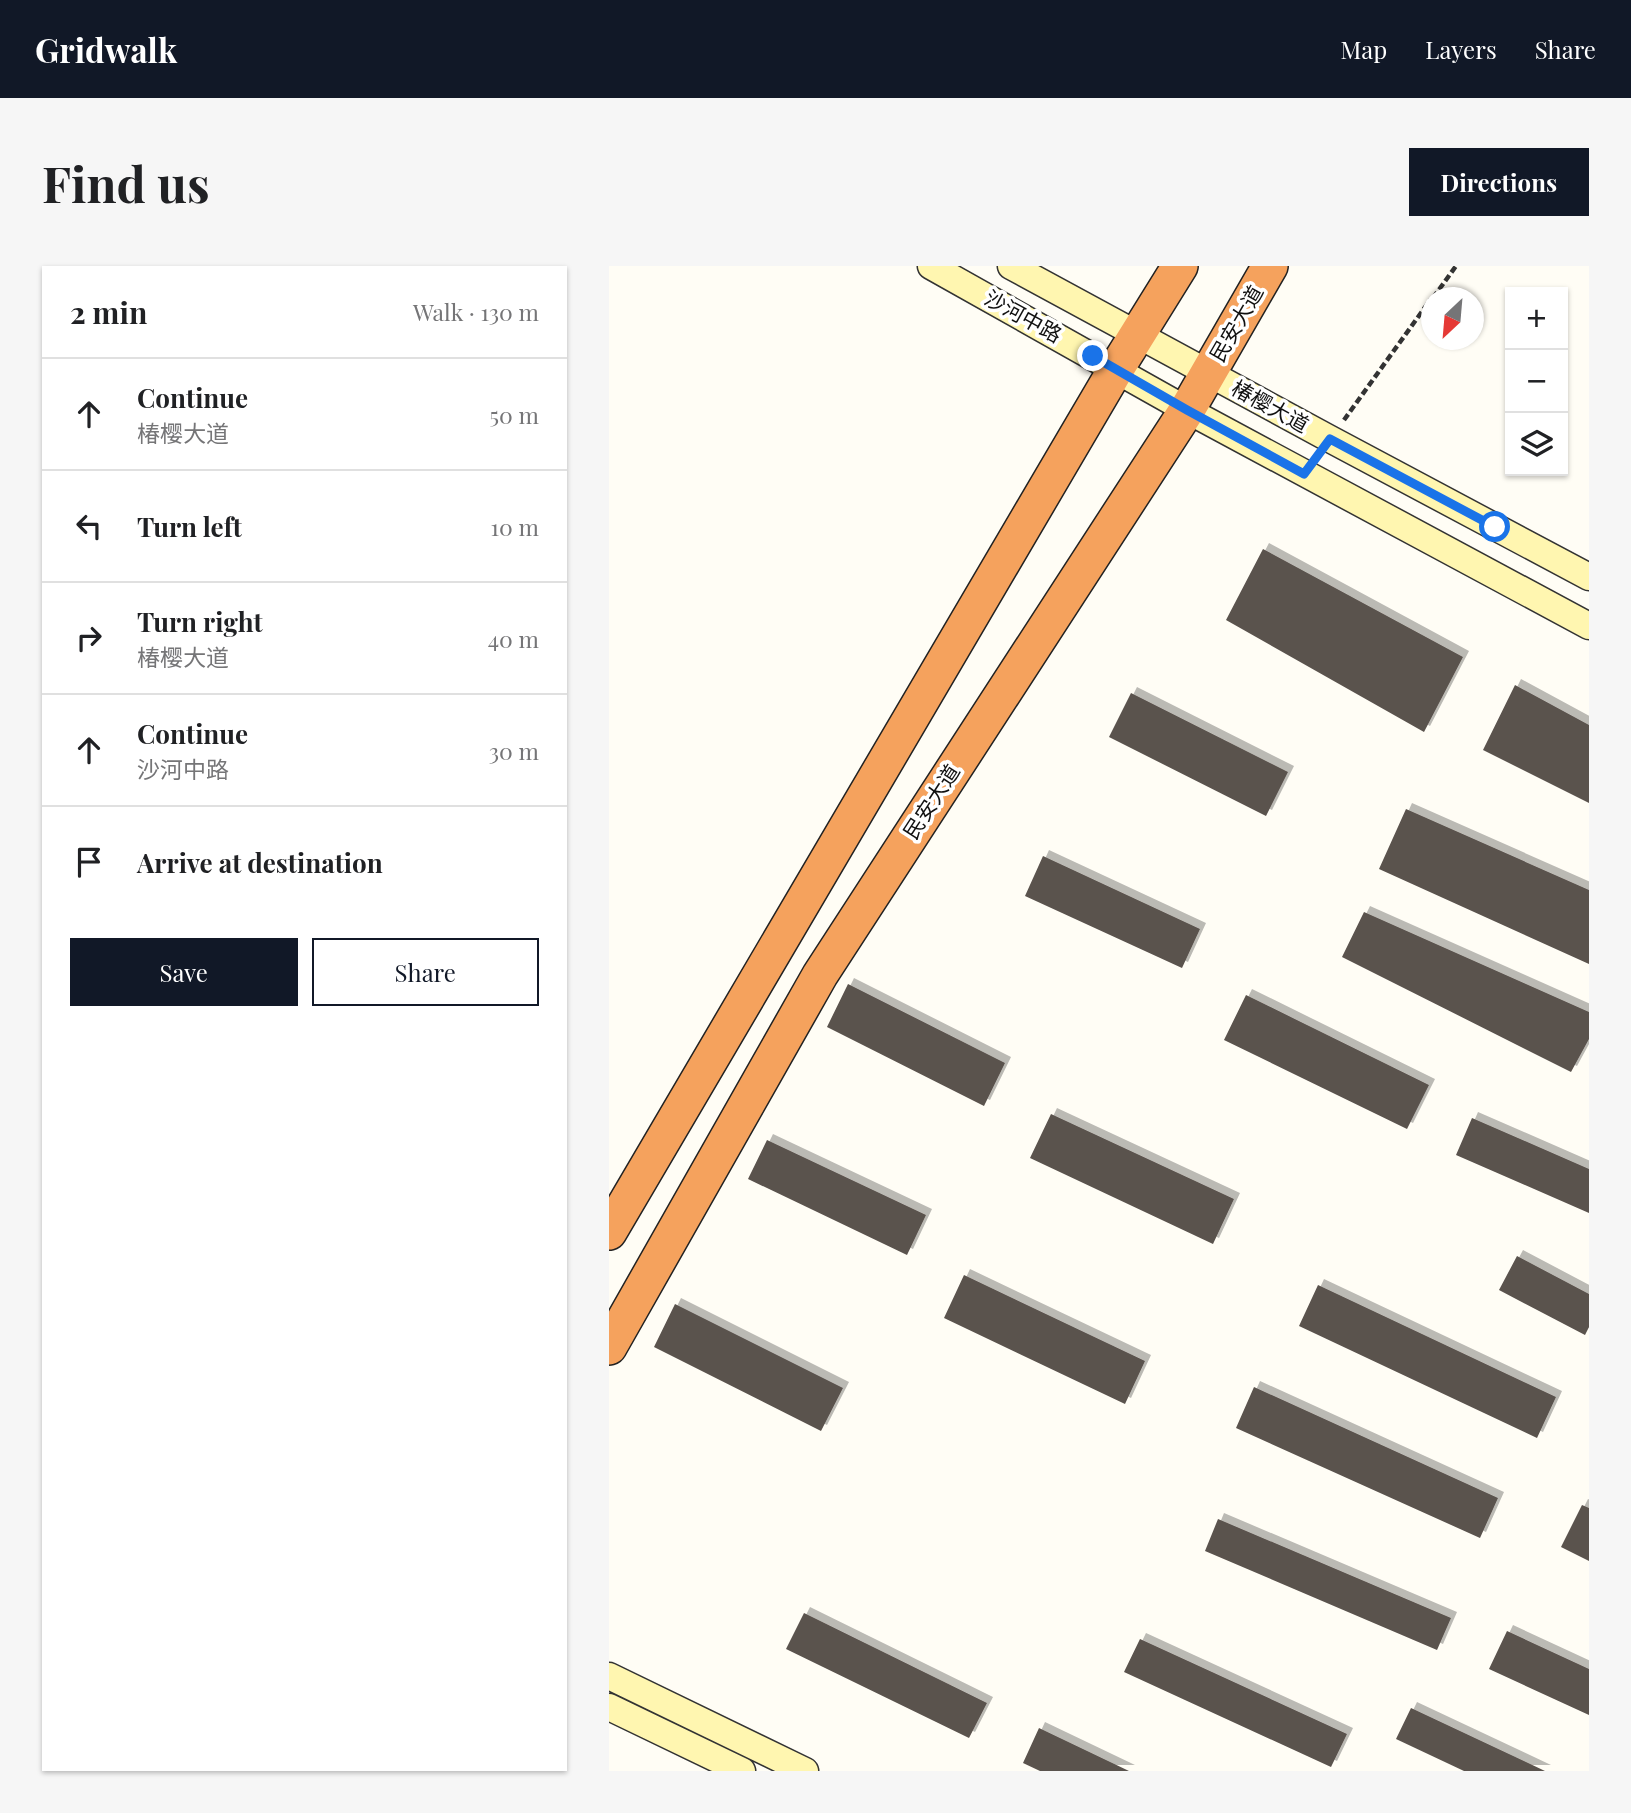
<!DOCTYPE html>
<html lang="en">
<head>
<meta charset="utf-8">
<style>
  body { margin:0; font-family:"Playfair Display","Noto Sans SC",serif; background:#f6f6f6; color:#202124 }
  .controls { position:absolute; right:21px; top:21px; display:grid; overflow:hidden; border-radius:0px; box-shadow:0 2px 5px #0004 }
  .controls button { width:63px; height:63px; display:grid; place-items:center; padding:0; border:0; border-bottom:2px solid #e0e0e0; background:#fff; color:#202124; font:35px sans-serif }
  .compass { position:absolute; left:812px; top:21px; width:63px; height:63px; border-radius:50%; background:#fff; box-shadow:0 2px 5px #0004; rotate:206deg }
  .stop { position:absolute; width:21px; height:21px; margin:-16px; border:5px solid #1a73e8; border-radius:50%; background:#fff }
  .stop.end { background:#1a73e8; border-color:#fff; box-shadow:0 2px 7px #0008 }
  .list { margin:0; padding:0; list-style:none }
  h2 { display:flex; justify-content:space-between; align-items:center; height:91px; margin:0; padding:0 28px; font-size:30px }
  h2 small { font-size:23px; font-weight:400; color:#757577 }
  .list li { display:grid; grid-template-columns:46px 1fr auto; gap:21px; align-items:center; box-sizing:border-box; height:112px; padding:0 28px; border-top:2px solid #e0e0e0 }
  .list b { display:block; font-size:26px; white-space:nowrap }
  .list p { margin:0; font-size:23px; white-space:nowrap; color:#757577 }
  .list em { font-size:23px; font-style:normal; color:#757577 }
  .actions { display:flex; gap:14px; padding:21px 28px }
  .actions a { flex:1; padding:16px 0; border:2px solid #111827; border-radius:0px; text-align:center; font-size:24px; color:#111827 }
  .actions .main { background:#111827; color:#fff }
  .icon { flex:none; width:38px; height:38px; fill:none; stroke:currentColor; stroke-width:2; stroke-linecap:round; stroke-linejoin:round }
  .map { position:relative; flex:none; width:980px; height:1505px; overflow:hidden; border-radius:0px }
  header { display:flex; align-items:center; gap:42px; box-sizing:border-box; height:98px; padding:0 35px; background:#111827; color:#fff }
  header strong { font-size:33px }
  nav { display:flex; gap:38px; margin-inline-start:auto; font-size:24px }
  .intro { display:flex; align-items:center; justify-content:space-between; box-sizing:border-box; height:168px; padding:0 42px }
  h1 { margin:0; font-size:49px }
  .button { padding:18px 32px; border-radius:0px; background:#111827; color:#fff; font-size:24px; font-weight:700 }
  main { display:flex; gap:42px; padding:0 42px }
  aside { flex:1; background:#fff; border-radius:0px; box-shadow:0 2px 5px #0004 }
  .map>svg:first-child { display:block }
</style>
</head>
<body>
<header>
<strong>Gridwalk</strong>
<nav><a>Map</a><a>Layers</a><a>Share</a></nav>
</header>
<div class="intro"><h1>Find us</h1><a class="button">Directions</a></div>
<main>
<aside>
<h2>2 min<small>Walk · 130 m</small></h2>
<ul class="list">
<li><svg class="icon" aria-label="ahead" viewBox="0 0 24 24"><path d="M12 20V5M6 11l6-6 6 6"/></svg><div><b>Continue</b><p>椿樱大道</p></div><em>50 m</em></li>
<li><svg class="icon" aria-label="left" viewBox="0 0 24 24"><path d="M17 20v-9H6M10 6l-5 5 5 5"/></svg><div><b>Turn left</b></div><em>10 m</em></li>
<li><svg class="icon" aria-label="right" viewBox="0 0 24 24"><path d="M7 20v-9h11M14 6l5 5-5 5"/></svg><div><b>Turn right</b><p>椿樱大道</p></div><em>40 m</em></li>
<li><svg class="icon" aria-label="ahead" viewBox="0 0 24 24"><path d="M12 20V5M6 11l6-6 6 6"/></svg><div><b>Continue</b><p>沙河中路</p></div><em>30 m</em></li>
<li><svg class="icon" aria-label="arrive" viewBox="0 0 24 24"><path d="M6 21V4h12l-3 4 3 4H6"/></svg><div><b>Arrive at destination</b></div></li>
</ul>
<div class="actions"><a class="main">Save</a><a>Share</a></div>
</aside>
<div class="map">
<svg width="980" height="1505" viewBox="0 0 980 1505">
  <defs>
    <filter id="shadow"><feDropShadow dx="6" dy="-6" stdDeviation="0" flood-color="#0004"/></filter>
  </defs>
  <rect width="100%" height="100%" fill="#fffdf5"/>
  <!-- building -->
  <path fill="#5a524d" filter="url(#shadow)" d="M654,283L854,391L815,466L617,354Z
    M906,419L980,459V537L874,484Z
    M522,427L679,506L657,550L500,471Z
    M797,543L980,624V698L770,603Z
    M434,590L591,663L573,702L416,630Z
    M755,646L980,746V773L962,806L733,691Z
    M239,718L396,797L375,840L218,761Z
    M637,729L820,819L798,863L615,774Z
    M442,848L625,933L604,978L421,892Z
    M863,852L980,903V947L847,889Z
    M158,874L317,949L298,989L139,913Z
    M908,990L980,1028V1061L976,1069L890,1024Z
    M355,1009L536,1095L516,1138L335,1052Z
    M709,1019L947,1131L928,1172L690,1060Z
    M66,1038L234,1122L212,1165L45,1081Z
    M645,1121L889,1232L871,1272L627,1162Z
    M973,1239L980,1242V1295L952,1281Z
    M609,1253L842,1352L828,1384L596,1285Z
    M195,1347L378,1437L360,1472L177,1383Z
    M898,1365L980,1403V1449L880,1403Z
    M531,1373L738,1468L722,1501L515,1406Z
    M802,1442L936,1505H855L787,1473Z
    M430,1462L520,1505H431L414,1497Z"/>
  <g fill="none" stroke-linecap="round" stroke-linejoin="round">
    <defs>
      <path id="secondary" d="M322,0L578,144L980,360
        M402,0L721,173L980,311
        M0,1410L196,1505
        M0,1441L133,1505"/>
      <path id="highway" d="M0,966L507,103L571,0
        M0,1081L211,709L578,144L661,0"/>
    </defs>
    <!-- secondary casing -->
    <use href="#secondary" stroke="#333" stroke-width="29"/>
    <!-- highway casing -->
    <use href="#highway" stroke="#222" stroke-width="38"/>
    <!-- path -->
    <path stroke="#333" stroke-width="4.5" stroke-dasharray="7 3.5" stroke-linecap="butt" d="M824,32L847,0
      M735,154L822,33"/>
    <!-- secondary -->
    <use href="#secondary" stroke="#fff6b0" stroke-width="26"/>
    <!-- highway -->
    <use href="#highway" stroke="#f5a25d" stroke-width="35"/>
  </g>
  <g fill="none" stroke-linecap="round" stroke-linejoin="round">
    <!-- route -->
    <path stroke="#1a73e8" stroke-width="9" d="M484,90L578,144L695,208L721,173L886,261"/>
  </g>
  <g text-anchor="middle" stroke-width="7" stroke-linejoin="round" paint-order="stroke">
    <!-- street labels -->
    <g font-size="21" fill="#111" stroke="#fff">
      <text transform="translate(414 51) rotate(29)" y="7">沙河中路</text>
      <text transform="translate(628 58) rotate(-60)" y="7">民安大道</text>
      <text transform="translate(661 141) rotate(29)" y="7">椿樱大道</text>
      <text transform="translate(323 536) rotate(-57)" y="7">民安大道</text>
    </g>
  </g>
</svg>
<div class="controls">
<button>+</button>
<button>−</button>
<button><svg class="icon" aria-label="layers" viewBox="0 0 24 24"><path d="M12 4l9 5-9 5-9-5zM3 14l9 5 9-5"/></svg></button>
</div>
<svg class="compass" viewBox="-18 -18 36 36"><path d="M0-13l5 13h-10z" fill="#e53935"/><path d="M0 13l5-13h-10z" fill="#757577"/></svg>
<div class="stop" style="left:886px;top:261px"></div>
<div class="stop end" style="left:484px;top:90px"></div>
</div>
</main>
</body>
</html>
